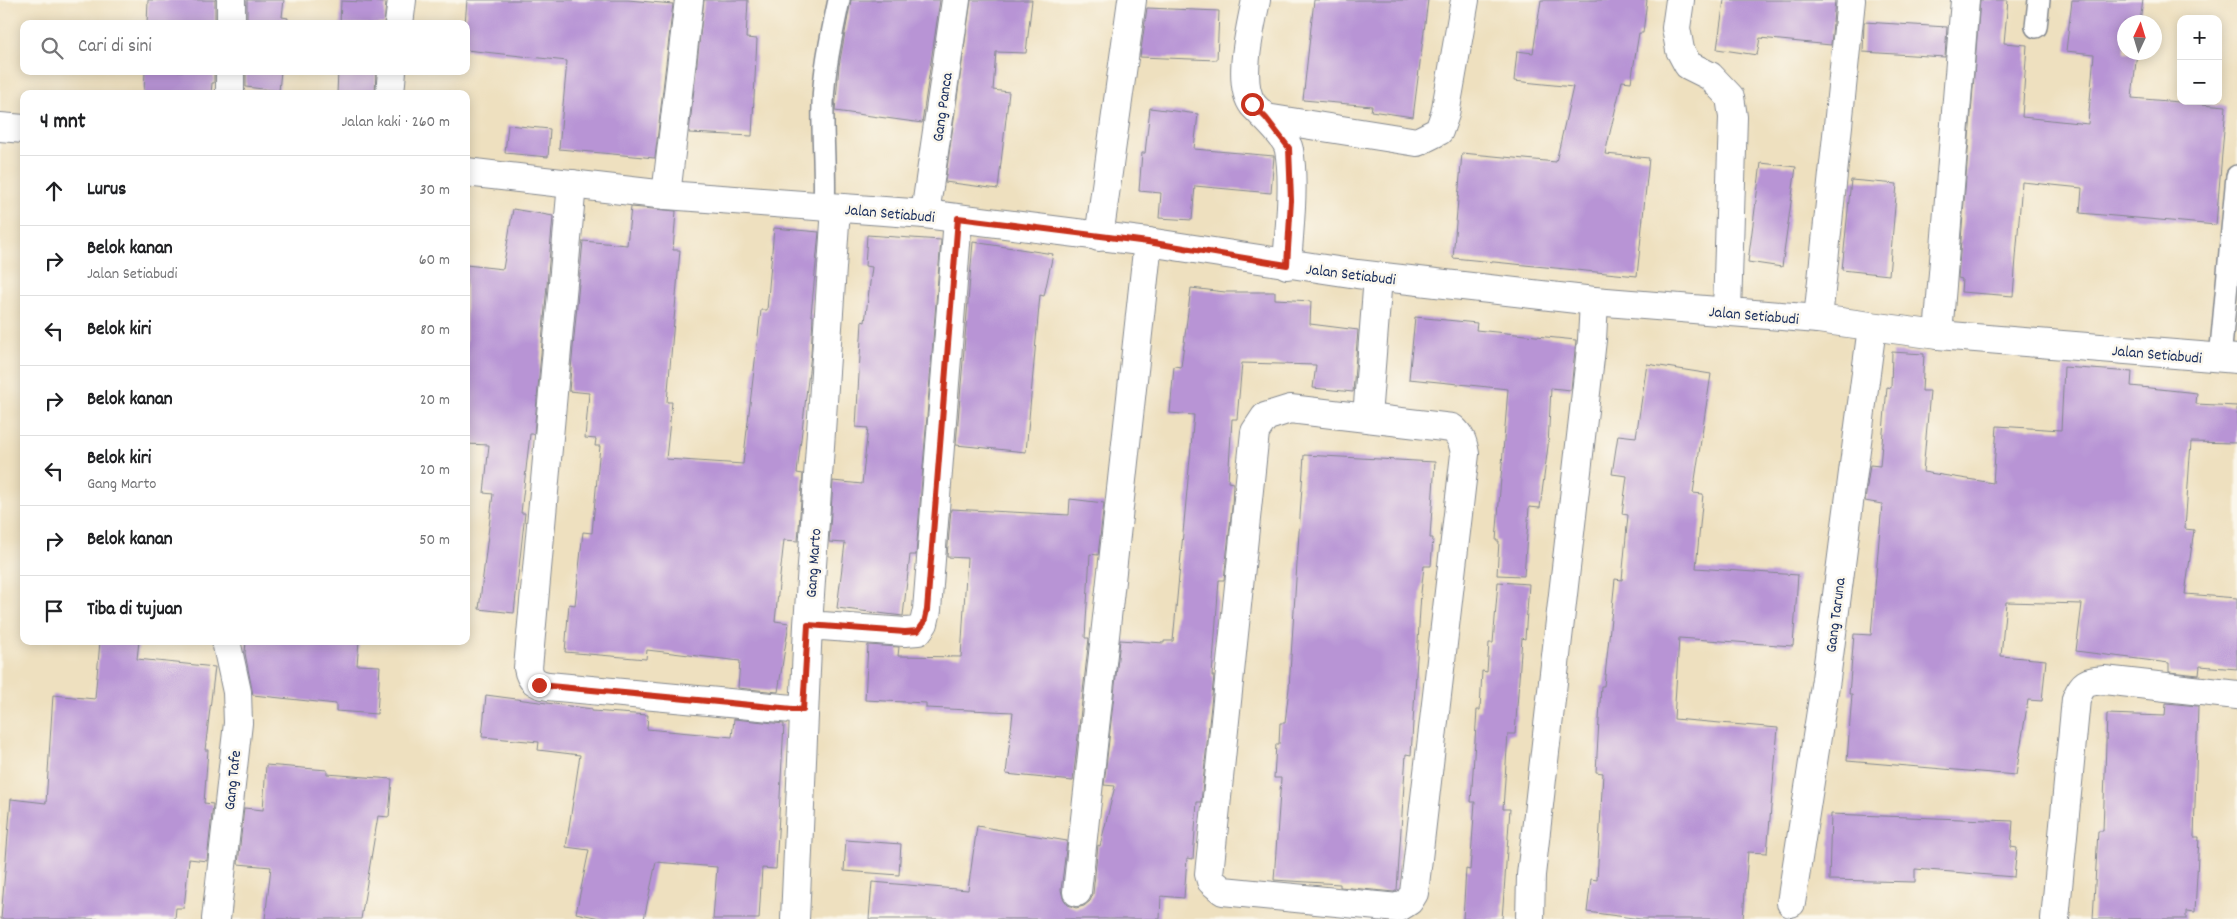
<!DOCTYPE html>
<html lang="id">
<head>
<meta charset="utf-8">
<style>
  body { margin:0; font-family:Dekko,sans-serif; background:#f2f2f2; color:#202124 }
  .controls { position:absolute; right:15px; top:15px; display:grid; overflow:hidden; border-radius:10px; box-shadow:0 2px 12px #0003 }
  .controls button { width:45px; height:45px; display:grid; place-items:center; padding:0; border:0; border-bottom:1px solid #e0e0e0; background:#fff; color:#202124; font:25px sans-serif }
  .compass { position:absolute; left:2117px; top:15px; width:45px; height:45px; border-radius:50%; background:#fff; box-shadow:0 2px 12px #0003; rotate:4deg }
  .stop { position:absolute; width:15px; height:15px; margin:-11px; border:4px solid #c8321e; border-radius:50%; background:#fff }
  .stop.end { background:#c8321e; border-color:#fff; box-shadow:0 1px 5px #0008 }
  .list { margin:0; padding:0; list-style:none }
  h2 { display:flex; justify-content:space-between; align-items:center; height:65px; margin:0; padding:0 20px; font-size:21px }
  h2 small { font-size:16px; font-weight:400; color:#757577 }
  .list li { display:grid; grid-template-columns:32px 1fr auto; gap:15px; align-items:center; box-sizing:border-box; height:70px; padding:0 20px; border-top:1px solid #e0e0e0 }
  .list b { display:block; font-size:19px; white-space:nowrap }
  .list p { margin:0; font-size:16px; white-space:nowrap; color:#757577 }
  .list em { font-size:16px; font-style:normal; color:#757577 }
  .icon { flex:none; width:28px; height:28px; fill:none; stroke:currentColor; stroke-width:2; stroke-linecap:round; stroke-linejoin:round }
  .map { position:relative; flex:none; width:2237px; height:919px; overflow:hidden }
  .search { position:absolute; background:#fff; box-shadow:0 2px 12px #0003; left:20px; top:20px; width:450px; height:55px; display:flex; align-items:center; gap:12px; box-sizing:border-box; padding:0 18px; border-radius:10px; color:#757577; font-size:19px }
  .panel { position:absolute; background:#fff; box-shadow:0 2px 12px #0003; left:20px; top:90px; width:450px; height:555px; border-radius:10px }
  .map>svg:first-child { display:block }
</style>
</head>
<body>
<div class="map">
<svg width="2237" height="919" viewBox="0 0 2237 919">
  <rect width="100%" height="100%" fill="#fbf7ec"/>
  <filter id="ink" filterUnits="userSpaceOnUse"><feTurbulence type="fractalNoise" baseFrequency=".02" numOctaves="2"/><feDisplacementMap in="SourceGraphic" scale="10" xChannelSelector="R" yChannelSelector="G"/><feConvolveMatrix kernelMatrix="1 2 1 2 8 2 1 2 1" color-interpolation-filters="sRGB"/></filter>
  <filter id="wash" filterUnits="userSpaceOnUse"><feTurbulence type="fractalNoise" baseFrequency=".0096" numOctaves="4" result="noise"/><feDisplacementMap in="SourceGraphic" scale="20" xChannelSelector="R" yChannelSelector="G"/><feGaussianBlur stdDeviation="1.12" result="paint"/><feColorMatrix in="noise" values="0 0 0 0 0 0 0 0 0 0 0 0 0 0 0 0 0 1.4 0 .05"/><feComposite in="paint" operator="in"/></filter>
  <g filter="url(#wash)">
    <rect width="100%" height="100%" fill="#eee0bf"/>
    <g id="blocks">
      <!-- building -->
      <path fill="#b894d5" d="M148,0H215V24H147Z
        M247,0H284L282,17L288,18L287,24H247Z
        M467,0H628L673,4L655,158L559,149L567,61L466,50V24H465Z
        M704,0H748L746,38L757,39L752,136L689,133Z
        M851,0H940L922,123L835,111L839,66Z
        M971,0H1032L1026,53L996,52L993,90L1009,92L998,189L945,182Z
        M1314,0H1428L1413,117L1371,111L1372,106L1303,100Z
        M1541,0H1647L1643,33H1639L1631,82L1622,81L1605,154L1649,158L1637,276L1453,258L1462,153L1556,162L1573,87L1514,81L1517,51L1533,53Z
        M1724,0H1835L1831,45L1760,38L1757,55L1717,49Z
        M1980,0H2008L2004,43L2027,45L2022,117L2088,124L2094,54L2066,51L2072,0H2143L2140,22H2124V52H2137L2132,98L2226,106L2216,225L2080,213L2082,188L2022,182L2013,296L1961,292L1962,279L1958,278Z
        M341,1L386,3L384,24H340Z
        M1147,8L1219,11L1217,60L1140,57Z
        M1864,22L1947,27L1945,57L1863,52Z
        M145,71H214V83H212L211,94H144Z
        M246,71H281L279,91L246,87Z
        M338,71H376L375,94H337Z
        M1150,108L1198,114L1194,149L1274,156L1271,193L1195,186L1192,220L1159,218L1161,193L1139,191L1142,153H1145Z
        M508,125L550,129L548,157L505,153Z
        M1761,163L1796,167L1782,267L1748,262Z
        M1851,180L1897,184L1889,275L1842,270Z
        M631,207L676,211L673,250H680L667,402H672L666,459L743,464L761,310H767L774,228L819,232L811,315L813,316L811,354L797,473L803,474L798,541L784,540L775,621L789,623L778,692L738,688L740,661L647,650L646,659L565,652L569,604L575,605L583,532L592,533L600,446H595L596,439L585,438L589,393L569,391L583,241L627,245Z
        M513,209L553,216L534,434H530L521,513H525L514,613L479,609L493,494L484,493L489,445L466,444V265L503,269Z
        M867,235L941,240L916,555H910L903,616L837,608L845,543L829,542L833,481L862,484L868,428L856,427L862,321L865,322L872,267L865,266Z
        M973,242L1053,254L1044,296L1040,295L1026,452L956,445Z
        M1191,288L1225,292H1275V299L1311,301L1310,324L1358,330L1353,392L1313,388L1316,365L1242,363L1237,419H1232L1228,482L1233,483L1232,507L1224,580H1219L1212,676H1214L1201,802H1197L1193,859L1187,858L1184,898L1161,896L1160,919H869L872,882L968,890L977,826L1067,841L1061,890L1063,898L1068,905L1076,908L1084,906L1090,901L1093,894L1098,845L1100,846L1115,786L1104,785L1120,640L1164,643V641H1173L1194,415L1170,413L1174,366L1181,367Z
        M1415,317L1477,323L1476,330L1576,340L1571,390L1551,388L1548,446L1540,508L1529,507L1524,576L1497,575L1499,541H1496L1508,389L1409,379Z
        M1892,352L1924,354L1922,391H1930L1923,472L1993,483L1997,426L2061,430L2064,367L2132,372L2131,386L2197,393L2196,404L2237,406V443L2191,442L2185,529L2194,530L2185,594L2237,598V669L2200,666L2199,675L2169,672V663L2076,651L2082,604L2006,602L2001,656L2046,660L2042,701L2028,700L2016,775L1847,761L1852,694H1849L1854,634L1871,635L1882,504L1865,501L1870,465L1880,466L1887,387L1891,388Z
        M1647,364L1711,374L1693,493L1703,494L1696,568L1798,575L1793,646L1679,638L1674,719L1778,728L1767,853L1748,852L1743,919H1641L1587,912L1591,879L1597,880L1603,773L1596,772L1601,686H1604L1615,579L1622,580L1628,515L1622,514L1627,476L1612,474L1618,435L1636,437Z
        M1304,455L1435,462L1430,538H1433L1431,566H1424L1421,593L1411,755L1406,754L1397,890L1394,892L1340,887V884L1274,880L1281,778H1274L1276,744H1279L1280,723H1285L1289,688Z
        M1070,499L1104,503L1098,555L1090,554L1085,638H1089L1073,781L1006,774L1013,712L926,708V703L865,700L868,645L899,647L898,656L961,657L967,558L947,557L951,509L1069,515Z
        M1498,582L1529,584L1525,639L1522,638L1515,734H1508L1503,809H1510L1502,919H1463L1466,869L1470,870L1475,802H1471L1477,710H1480L1482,671L1487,672L1489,643H1493Z
        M100,641H139L137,659L215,667L205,750H208L204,803L213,804L207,861L189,859L184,908H176L175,919H1L11,799L46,803L53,695L95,699Z
        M246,641H359L357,665L380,666L377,714L336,711V704L253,695L245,653Z
        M486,695L592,709V711L648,715L647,729L732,737L734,719L784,724L776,869L762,868L759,919H713L717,867L656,862L644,919H604L576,913L589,850L566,847L580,755L538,750L539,742L482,737Z
        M2166,703L2198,706L2194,837H2199L2195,912L2186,911V919H2093L2098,831H2103L2107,714L2165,716Z
        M266,765L327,770V774L392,779L389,817L378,816L361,919H265L271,867L238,864L244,808L263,810Z
        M1831,814L2013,821L2011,847L2017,848L2014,877L1915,869V882L1829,880Z
        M846,840L901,844L899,875L844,871Z"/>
    </g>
  </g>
  <g filter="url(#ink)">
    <use href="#blocks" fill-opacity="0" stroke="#84888e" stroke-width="1"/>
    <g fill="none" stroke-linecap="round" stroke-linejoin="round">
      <defs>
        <path id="lane" d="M2036,27L2039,0
          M824,207C826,172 822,138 823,103C824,68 832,34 839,0
          M2220,359L2237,176"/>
        <path id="street" d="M1256,0C1251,26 1236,83 1253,105C1262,115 1287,137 1289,150C1295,183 1289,231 1287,265
          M1680,0L1676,28L1680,50L1688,65L1710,76L1730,97L1733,117L1727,311
          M231,24V0
          M399,24L402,0
          M230,94V71
          M390,94L392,71
          M1266,118L1417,142L1439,131L1445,114L1465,0
          M572,184L528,668C530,680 536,684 548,686L803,710
          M666,195L689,0
          M925,214L956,0
          M1099,237L1132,0
          M1818,319L1851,0
          M1938,335L1965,0
          M1290,409L1452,428C1461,436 1463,442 1465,454L1414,893L1409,901L1398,908L1223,891L1211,881L1209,874L1255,432L1265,417Z
          M1367,417L1378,277
          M808,625L905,632L918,631L924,623L927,610L958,219
          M1077,892L1148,242
          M1791,903L1826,679L1872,327
          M216,919L238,723L237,692L226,641
          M795,919L808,625L836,208
          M1530,919L1531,875L1592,340L1594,301
          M2055,919L2076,699C2083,682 2086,682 2104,680L2237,695"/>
        <path id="secondary" d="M0,127L24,129
          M466,172L666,195L925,214L1148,242L1357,274L1594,301L1818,319L1938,335L2237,359"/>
      </defs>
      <!-- lane casing -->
      <use href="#lane" stroke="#84888e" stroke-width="24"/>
      <!-- street casing -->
      <use href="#street" stroke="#84888e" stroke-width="30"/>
      <!-- secondary casing -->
      <use href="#secondary" stroke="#84888e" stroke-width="30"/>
      <!-- lane -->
      <use href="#lane" stroke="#fff" stroke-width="21"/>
      <!-- street -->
      <use href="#street" stroke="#fff" stroke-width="28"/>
      <!-- secondary -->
      <use href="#secondary" stroke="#fff" stroke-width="28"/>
    </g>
  </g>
  <g fill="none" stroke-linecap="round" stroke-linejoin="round" filter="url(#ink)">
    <!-- route -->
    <path stroke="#c8321e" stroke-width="6" d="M539,685L803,710L808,625L905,632L918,631L924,623L927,610L958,218L1148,242L1287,265L1291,200L1289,148L1266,118L1252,104"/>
  </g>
  <g text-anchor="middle" stroke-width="5" stroke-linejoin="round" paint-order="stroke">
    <!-- street labels -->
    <g font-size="16" fill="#1b2f5e" stroke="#fbf7ec">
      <text transform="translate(941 107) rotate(-82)" y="6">Gang Panca</text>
      <text transform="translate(890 212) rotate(5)" y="6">Jalan Setiabudi</text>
      <text transform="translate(1351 273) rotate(7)" y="6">Jalan Setiabudi</text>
      <text transform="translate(1754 314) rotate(5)" y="6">Jalan Setiabudi</text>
      <text transform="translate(2157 353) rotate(5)" y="6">Jalan Setiabudi</text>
      <text transform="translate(812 563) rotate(-86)" y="6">Gang Marto</text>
      <text transform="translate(1834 615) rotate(-83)" y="6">Gang Taruna</text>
      <text transform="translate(231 780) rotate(-84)" y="6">Gang Tafe</text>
    </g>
  </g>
</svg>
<div class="controls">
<button>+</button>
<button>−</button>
</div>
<svg class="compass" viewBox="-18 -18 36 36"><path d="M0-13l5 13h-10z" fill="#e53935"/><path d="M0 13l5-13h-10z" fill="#757577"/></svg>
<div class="stop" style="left:1252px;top:104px"></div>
<div class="stop end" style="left:539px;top:685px"></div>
<div class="search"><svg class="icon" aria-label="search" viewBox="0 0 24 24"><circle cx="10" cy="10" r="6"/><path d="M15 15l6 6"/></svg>Cari di sini</div>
<section class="panel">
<h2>4 mnt<small>Jalan kaki · 260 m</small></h2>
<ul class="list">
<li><svg class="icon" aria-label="ahead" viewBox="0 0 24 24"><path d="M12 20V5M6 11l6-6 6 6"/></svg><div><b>Lurus</b></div><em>30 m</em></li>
<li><svg class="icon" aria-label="right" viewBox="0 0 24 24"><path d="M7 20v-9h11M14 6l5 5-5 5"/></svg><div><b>Belok kanan</b><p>Jalan Setiabudi</p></div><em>60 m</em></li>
<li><svg class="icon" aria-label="left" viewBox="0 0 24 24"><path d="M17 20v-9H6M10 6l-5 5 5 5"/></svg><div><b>Belok kiri</b></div><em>80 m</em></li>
<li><svg class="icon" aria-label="right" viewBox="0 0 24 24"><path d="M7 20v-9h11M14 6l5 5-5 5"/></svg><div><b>Belok kanan</b></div><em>20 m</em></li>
<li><svg class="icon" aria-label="left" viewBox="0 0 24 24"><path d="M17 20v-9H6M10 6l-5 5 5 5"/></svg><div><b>Belok kiri</b><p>Gang Marto</p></div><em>20 m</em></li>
<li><svg class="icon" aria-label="right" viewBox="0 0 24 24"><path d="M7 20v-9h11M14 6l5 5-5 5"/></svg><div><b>Belok kanan</b></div><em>50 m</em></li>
<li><svg class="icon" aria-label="arrive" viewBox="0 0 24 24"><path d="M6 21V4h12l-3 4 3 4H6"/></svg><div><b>Tiba di tujuan</b></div></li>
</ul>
</section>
</div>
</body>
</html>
